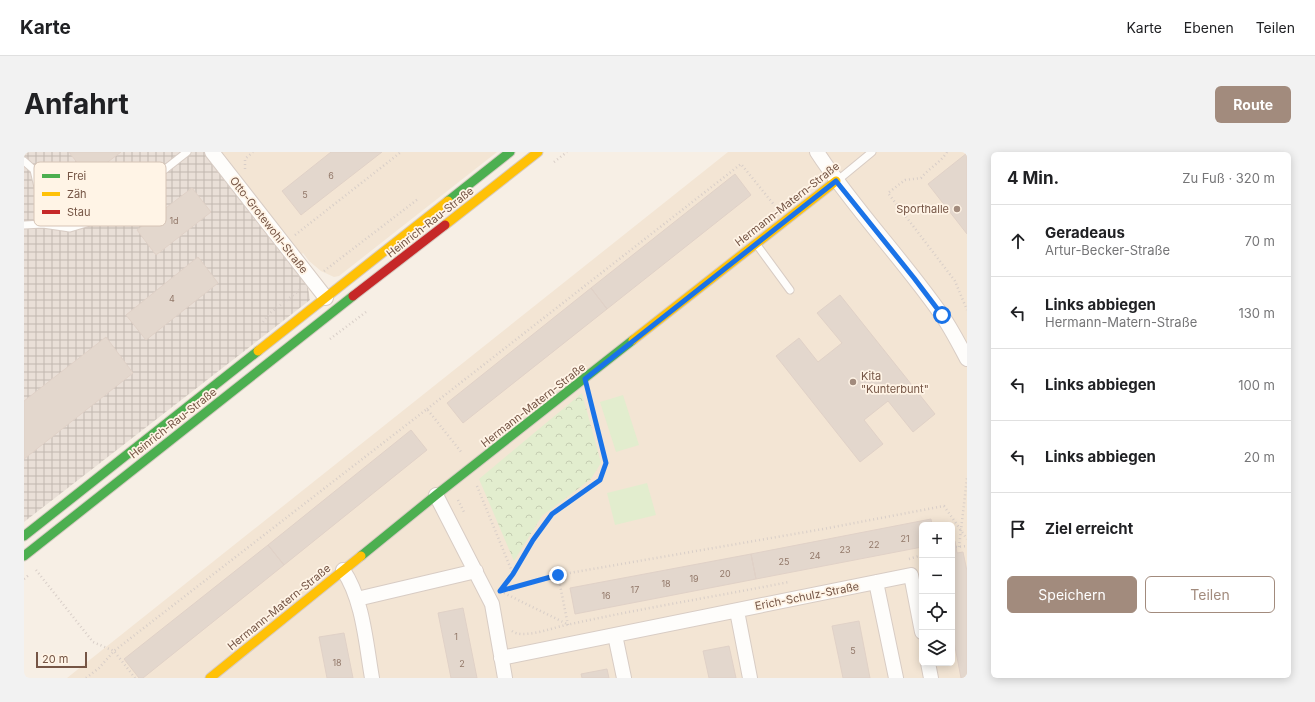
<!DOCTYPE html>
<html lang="de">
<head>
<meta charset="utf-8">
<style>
  body { margin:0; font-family:Inter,sans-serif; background:#f2f2f2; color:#202124 }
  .controls { position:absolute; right:12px; bottom:12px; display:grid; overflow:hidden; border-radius:6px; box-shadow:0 2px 10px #0003 }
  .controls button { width:36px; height:36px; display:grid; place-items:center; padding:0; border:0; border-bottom:1px solid #e0e0e0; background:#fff; color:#202124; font:20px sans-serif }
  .scale { position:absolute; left:12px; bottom:10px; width:51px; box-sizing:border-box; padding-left:4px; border:2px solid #755545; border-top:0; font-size:11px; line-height:14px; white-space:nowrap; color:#755545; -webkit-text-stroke:3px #fff4e6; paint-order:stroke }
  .stop { position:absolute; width:12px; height:12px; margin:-9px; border:3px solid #1a73e8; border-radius:50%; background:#fff }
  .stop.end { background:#1a73e8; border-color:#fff; box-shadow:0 1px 4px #0008 }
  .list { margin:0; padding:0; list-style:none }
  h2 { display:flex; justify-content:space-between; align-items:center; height:52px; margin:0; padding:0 16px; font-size:17px }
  h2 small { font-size:13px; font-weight:400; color:#757577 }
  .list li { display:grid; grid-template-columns:26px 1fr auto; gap:12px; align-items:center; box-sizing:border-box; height:72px; padding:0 16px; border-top:1px solid #e0e0e0 }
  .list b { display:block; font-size:15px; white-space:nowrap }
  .list p { margin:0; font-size:13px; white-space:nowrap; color:#757577 }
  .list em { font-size:13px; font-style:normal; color:#757577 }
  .actions { display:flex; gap:8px; padding:12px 16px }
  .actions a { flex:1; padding:9px 0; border:1px solid #a28b7d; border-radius:6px; text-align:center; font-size:14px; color:#a28b7d }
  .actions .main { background:#a28b7d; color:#fff }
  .icon { flex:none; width:22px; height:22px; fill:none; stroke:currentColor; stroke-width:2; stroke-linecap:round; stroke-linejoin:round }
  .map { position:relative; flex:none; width:943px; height:526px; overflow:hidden; border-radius:6px }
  header { display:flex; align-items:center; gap:24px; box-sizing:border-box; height:56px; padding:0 20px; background:#fff; border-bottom:1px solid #e0e0e0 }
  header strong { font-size:19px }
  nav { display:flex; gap:22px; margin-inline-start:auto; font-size:14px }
  .intro { display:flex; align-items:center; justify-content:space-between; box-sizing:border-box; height:96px; padding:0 24px }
  h1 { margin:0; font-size:28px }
  .button { padding:10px 18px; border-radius:6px; background:#a28b7d; color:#fff; font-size:14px; font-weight:700 }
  main { display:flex; gap:24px; padding:0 24px }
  aside { flex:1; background:#fff; border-radius:6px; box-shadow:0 2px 10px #0003 }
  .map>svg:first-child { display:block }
</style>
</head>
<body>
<header>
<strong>Karte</strong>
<nav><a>Karte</a><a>Ebenen</a><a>Teilen</a></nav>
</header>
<div class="intro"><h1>Anfahrt</h1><a class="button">Route</a></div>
<main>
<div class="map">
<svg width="943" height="526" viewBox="0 0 943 526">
  <defs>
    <pattern id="industrial-grid" width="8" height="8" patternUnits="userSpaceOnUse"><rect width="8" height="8" fill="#e9dfd7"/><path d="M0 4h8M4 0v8" fill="none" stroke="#c1b8b0"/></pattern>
    <pattern id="forest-crowns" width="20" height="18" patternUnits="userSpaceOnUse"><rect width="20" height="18" fill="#e2edce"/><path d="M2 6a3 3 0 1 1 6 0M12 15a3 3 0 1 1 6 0" fill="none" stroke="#c5cdb2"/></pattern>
  </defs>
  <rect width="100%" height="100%" fill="#f7efe5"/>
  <!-- residential -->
  <path fill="#f3e5d4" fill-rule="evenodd" d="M188,0H473L315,124L310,125L297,119L285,109L279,101L272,107Z
    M704,0H943V526H43ZM898,373H928V511H898Z"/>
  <!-- industrial -->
  <path fill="url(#industrial-grid)" d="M0,0H188L279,127L284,136L286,148L0,370Z"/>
  <!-- forest -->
  <path fill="url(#forest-crowns)" d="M558,241L577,311L567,327L518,364L490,409L455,327Z"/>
  <!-- pitch -->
  <path fill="#e2edce" d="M599,243L615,293L592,300L576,250Z
    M623,331L632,363L591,373L583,341Z"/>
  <!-- building -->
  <path fill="#e3d7cd" stroke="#e0d1c7" d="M45,0H97L64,25Z
    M307,0H358L277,63L258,39Z
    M943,1V82L904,32Z
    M711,22L727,43L583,157L567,136Z
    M168,36L187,60L132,103L113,78Z
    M174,105L194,131L122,188L102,163Z
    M567,136L583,157L439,271L423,251Z
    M816,143L911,262L889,280L864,249L840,268L859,292L836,310L752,204L775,186L794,210L818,191L793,161Z
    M82,185L109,221L0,307V249Z
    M387,278L403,298L260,413L244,393Z
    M907,367L908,373H898V395L732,427L727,402Z
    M928,389H931L933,401L939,400L943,419V526H937L928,479Z
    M244,393L260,413L119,526H115L100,507Z
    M727,402L732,427L551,462L546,436Z
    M439,456L453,526H427L414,461Z
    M835,469L846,526H819L808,474Z
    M320,481L329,526H303L295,485Z
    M705,494L712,526H685L679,499Z
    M583,517L585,526H558L557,522Z"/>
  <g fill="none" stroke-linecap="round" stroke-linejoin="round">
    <defs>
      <path id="lane" d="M0,9L10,18L16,44L19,72L46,76L79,66L163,0
        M814,28L848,0
        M0,73L19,72
        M733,93L766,138"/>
      <path id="street" d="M188,0L302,146
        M793,0C830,57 878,106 917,162C927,176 935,192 943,207
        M412,343L468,452L481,526
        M319,418C339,447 342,492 348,526
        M852,430L872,526
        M333,447L452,419
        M713,459L726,526
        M591,483L600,526
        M477,506L887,423L898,480
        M904,511L907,526"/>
      <path id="fast" d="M424,49L486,0
        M0,384L234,199
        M0,404L329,144
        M337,404L412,343L609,188"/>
      <path id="slow" d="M421,73L514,0
        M609,188L812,29
        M234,199L424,49
        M186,526L337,404"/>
      <path id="jam" d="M329,144L421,73"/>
    </defs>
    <!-- lane casing -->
    <use href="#lane" stroke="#d8ccc4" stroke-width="9"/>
    <!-- street casing -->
    <use href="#street" stroke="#d8ccc4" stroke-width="16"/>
    <!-- fast casing -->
    <use href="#fast" stroke="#d7cbc2" stroke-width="11"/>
    <!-- slow casing -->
    <use href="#slow" stroke="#d7cbc2" stroke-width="11"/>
    <!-- jam casing -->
    <use href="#jam" stroke="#d7cbc2" stroke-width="11"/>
    <!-- path -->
    <path stroke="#d8cec8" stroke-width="2.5" stroke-dasharray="1 3" stroke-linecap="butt" d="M923,0C916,11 905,16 897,26L881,28L864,41L931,129L943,158
      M530,10L543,0
      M221,17V7L229,0
      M271,83L377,0
      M300,119L394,47
      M239,170L246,161L277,137
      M306,187L342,160
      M403,257L717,12L751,54
      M453,334L489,422
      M434,348L441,362
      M932,395L943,394
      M935,395L943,326
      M885,407L898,403
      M12,418L69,490L90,499L111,526
      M534,423L799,377L920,354L943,387
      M0,427L6,422
      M478,436L489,422L509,388L528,362L576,328L582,311L566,245
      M478,438L534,423L544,473
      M480,441L543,472
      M488,479C498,487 525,477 538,474C613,457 689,445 765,430
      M62,526L75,516L90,499L403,257L438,301"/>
    <!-- lane -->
    <use href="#lane" stroke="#fefdfb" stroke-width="7"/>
    <!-- street -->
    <use href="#street" stroke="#fefdfb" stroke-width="14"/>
    <!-- fast -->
    <use href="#fast" stroke="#4caf50" stroke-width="9"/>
    <!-- slow -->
    <use href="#slow" stroke="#ffc107" stroke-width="9"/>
    <!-- jam -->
    <use href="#jam" stroke="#c62828" stroke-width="9"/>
  </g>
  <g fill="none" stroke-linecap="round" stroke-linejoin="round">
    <!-- route -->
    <path stroke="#1a73e8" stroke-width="5" d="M534,423L476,439L489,422L509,388L528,362L576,328L582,311L561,227L812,29L890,126L918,163"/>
  </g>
  <!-- markers -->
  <g fill="#a28b7d" stroke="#fff4e6" stroke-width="1.5">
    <circle cx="933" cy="57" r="4"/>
    <circle cx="829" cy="230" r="4"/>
  </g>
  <g text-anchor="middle" stroke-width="3.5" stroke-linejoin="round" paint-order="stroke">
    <!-- number labels -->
    <g font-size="9" fill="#927869">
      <text x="307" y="27">6</text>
      <text x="281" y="46">5</text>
      <text x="150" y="72">1d</text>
      <text x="148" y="150">4</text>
      <text x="881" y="390">21</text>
      <text x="850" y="396">22</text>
      <text x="821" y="401">23</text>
      <text x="791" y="407">24</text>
      <text x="760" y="413">25</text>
      <text x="701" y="425">20</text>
      <text x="670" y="430">19</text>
      <text x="642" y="435">18</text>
      <text x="611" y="441">17</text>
      <text x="582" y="447">16</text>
      <text x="432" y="488">1</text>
      <text x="829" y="502">5</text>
      <text x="313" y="514">18</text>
      <text x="438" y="515">2</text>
    </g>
    <!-- street labels -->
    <g font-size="11" fill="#755545" stroke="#fff4e6">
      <text transform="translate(763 52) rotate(-38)" y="4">Hermann-Matern-Straße</text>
      <text transform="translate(406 70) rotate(-38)" y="4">Heinrich-Rau-Straße</text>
      <text transform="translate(245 73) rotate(52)" y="4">Otto-Grotewohl-Straße</text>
      <text transform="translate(509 253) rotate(-38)" y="4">Hermann-Matern-Straße</text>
      <text transform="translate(149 271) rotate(-38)" y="4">Heinrich-Rau-Straße</text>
      <text transform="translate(783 444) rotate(-11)" y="4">Erich-Schulz-Straße</text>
      <text transform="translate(255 455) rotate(-39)" y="4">Hermann-Matern-Straße</text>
    </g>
    <!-- poi labels -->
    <g font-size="11" fill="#755545" stroke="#fff4e6" text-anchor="end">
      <text x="925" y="61">Sporthalle</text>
      <text x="837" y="228" text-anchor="start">Kita<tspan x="837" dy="13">"Kunterbunt"</tspan></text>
    </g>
  </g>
  <!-- legend -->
  <rect x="10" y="10" width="132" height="64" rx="6" fill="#fff4e6" stroke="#d6c4b6" stroke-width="1"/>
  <rect x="18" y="22" width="18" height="4" fill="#4caf50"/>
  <rect x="18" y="40" width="18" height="4" fill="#ffc107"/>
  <rect x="18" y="58" width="18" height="4" fill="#c62828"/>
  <g font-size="11" fill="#755545">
    <text x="43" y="28">Frei</text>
    <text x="43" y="46">Zäh</text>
    <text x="43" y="64">Stau</text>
  </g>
</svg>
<div class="controls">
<button>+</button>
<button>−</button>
<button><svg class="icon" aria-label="locate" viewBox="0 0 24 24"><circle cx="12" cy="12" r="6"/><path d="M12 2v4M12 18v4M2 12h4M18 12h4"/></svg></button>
<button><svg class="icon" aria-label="layers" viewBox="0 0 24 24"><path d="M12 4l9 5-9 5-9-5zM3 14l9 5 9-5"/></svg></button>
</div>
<div class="scale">20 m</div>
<div class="stop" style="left:918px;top:163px"></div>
<div class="stop end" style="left:534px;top:423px"></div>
</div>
<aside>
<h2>4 Min.<small>Zu Fuß · 320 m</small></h2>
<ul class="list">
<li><svg class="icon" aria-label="ahead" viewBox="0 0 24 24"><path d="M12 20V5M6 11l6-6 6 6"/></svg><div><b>Geradeaus</b><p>Artur-Becker-Straße</p></div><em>70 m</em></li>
<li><svg class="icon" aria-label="left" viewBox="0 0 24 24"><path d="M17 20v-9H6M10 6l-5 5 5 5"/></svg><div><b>Links abbiegen</b><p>Hermann-Matern-Straße</p></div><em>130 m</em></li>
<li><svg class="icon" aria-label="left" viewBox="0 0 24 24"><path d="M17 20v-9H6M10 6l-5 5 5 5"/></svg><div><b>Links abbiegen</b></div><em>100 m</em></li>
<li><svg class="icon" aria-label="left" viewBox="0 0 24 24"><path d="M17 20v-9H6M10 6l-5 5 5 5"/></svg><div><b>Links abbiegen</b></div><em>20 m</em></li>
<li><svg class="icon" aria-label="arrive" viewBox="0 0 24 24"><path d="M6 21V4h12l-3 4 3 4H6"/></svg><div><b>Ziel erreicht</b></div></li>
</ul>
<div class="actions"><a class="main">Speichern</a><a>Teilen</a></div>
</aside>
</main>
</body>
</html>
